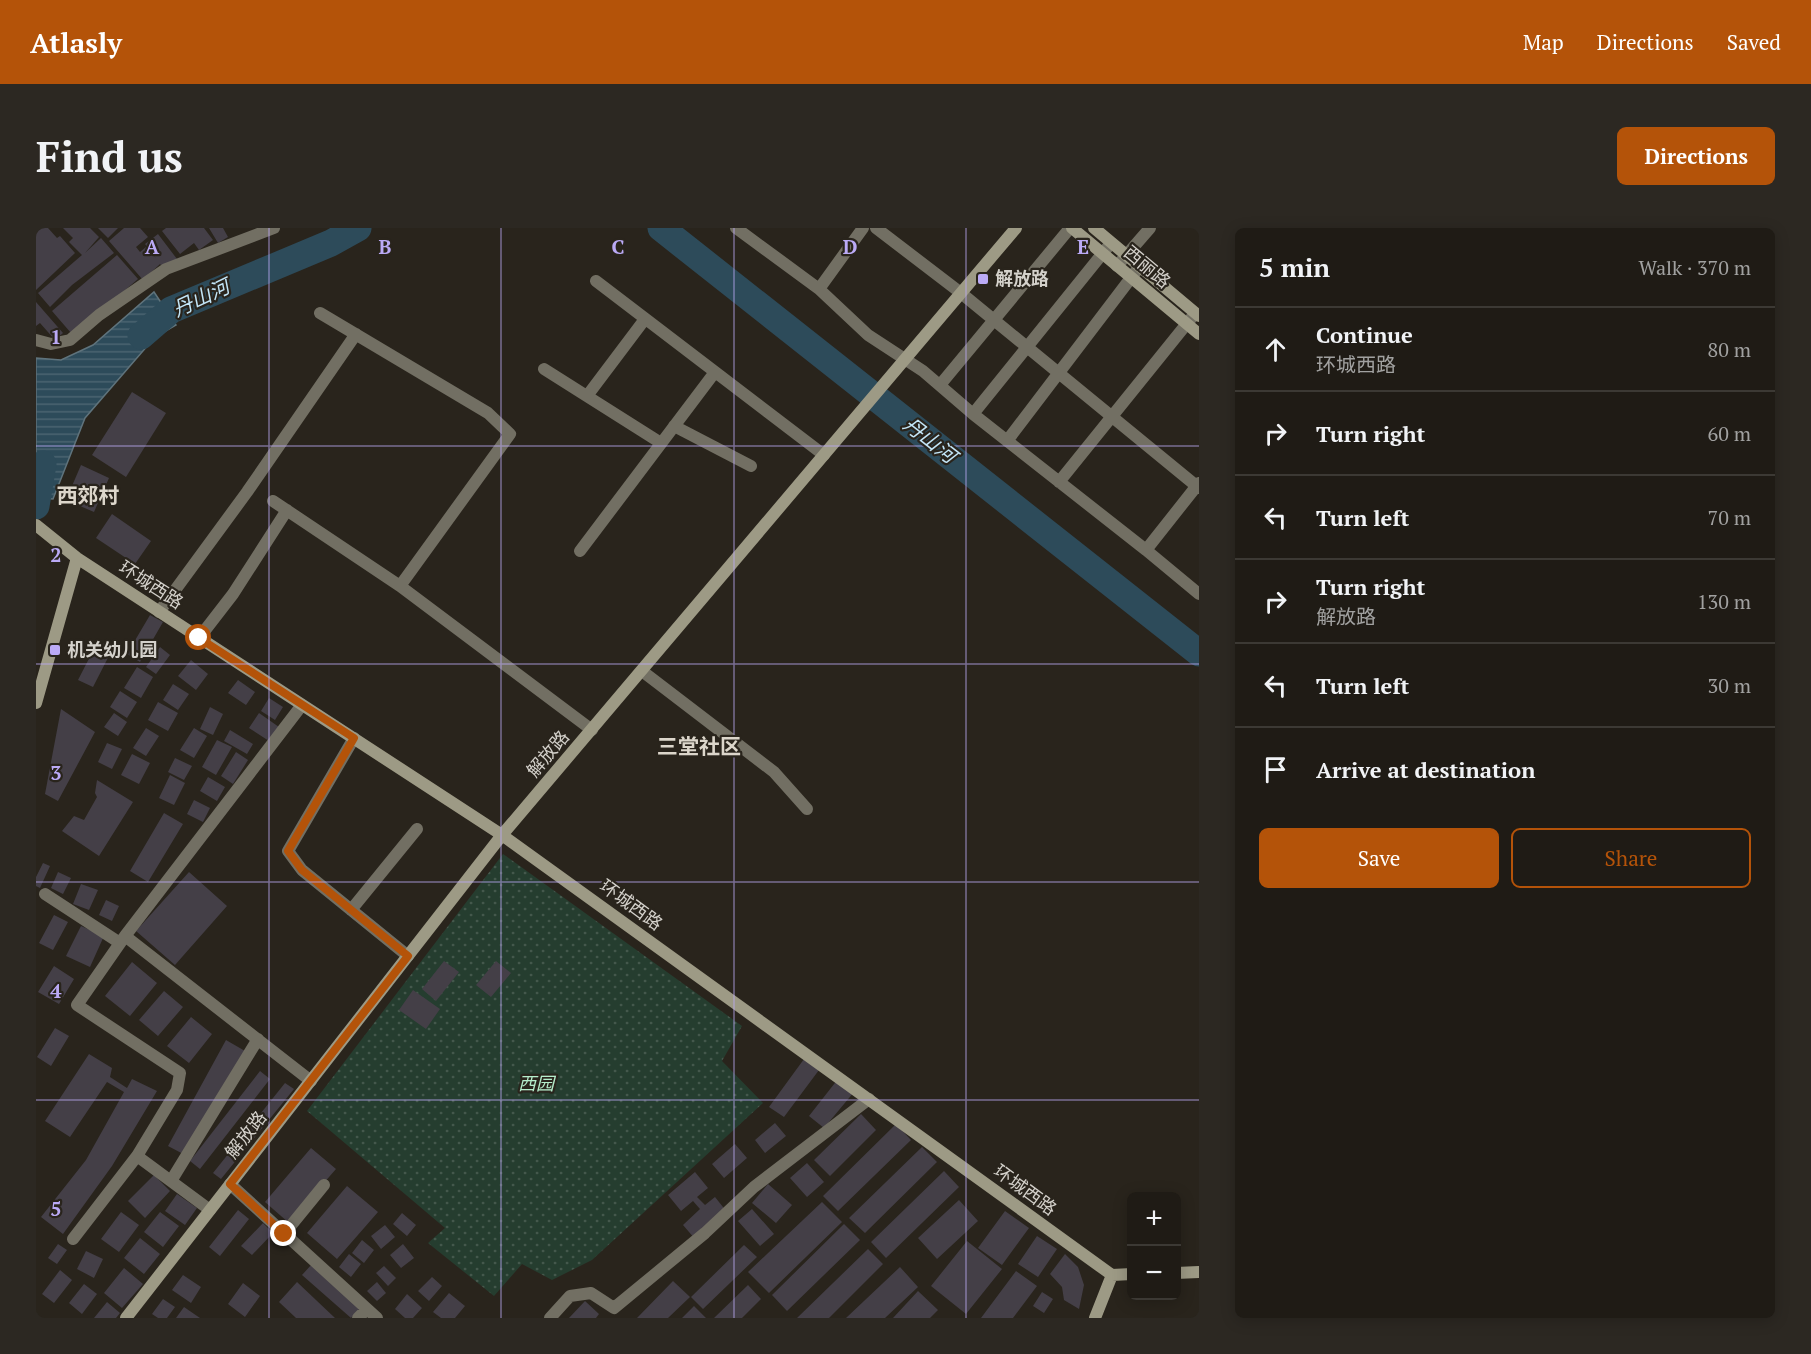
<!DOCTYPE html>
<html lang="en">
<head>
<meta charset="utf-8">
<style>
  body { margin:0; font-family:"PT Serif","Noto Sans SC",serif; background:#2c2822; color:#f1f3f6 }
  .controls { position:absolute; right:18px; bottom:18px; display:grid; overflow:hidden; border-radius:9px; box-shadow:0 3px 15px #0003 }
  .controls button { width:54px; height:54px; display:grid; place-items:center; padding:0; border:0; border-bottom:2px solid #3c3934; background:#1f1b15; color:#f1f3f6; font:30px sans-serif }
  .stop { position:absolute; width:18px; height:18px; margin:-14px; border:4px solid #b45309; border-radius:50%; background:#fff }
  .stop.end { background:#b45309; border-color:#fff; box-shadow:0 2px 6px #0008 }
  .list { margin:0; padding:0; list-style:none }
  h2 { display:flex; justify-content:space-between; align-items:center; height:78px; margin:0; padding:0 24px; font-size:26px }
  h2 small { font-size:20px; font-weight:400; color:#a1a1a0 }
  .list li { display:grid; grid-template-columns:39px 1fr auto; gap:18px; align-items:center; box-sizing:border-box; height:84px; padding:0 24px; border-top:2px solid #3c3934 }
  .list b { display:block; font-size:22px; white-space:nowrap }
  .list p { margin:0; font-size:20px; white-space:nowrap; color:#a1a1a0 }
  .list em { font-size:20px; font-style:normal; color:#a1a1a0 }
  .actions { display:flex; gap:12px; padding:18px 24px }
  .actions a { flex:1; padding:14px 0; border:2px solid #b45309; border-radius:9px; text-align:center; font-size:21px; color:#b45309 }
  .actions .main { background:#b45309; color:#fff }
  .icon { flex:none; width:33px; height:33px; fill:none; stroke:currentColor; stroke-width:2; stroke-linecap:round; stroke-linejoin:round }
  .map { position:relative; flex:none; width:1163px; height:1090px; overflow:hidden; border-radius:9px }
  header { display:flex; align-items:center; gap:36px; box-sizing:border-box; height:84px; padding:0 30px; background:#b45309; color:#fff }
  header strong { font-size:28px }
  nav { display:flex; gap:33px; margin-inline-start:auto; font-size:21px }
  .intro { display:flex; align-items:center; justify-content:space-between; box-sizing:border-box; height:144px; padding:0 36px }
  h1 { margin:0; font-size:42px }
  .button { padding:15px 27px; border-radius:9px; background:#b45309; color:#fff; font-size:21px; font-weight:700 }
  main { display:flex; gap:36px; padding:0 36px }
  aside { flex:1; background:#1f1b15; border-radius:9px; box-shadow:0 3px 15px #0003 }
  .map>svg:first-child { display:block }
</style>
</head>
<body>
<header>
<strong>Atlasly</strong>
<nav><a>Map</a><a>Directions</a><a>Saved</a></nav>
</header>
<div class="intro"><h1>Find us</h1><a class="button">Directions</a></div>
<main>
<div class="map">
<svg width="1163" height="1090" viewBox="0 0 1163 1090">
  <defs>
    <pattern id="grass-dots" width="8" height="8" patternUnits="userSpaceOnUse" patternTransform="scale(1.5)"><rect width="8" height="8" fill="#253d2f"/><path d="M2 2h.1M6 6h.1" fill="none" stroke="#44584c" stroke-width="1.8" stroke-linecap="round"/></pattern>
    <pattern id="water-rules" width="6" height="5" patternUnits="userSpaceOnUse" patternTransform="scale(1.5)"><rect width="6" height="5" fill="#2d4b5a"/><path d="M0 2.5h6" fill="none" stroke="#4b6470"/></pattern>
  </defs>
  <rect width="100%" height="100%" fill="#29241c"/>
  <!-- grass -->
  <path fill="url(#grass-dots)" d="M467,626L706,798L686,833L727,875L556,1032L516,1052L486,1036L458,1068L392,1015L409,1000L271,883Z"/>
  <!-- water -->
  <path fill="url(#water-rules)" stroke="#5f737c" stroke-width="1.5" d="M118,64L140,97L119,109L49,190L17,271L0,270V130L25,132L57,117Z"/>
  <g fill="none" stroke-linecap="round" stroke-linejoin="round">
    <!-- river -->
    <path stroke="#2d4b5a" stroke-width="27" d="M625,0L1163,425
      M105,108L135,82L295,15L322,0
      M0,278L7,236"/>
  </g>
  <!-- building -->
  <path fill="#443f47" d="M0,0H12L21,10L24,8L39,25L0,62Z
    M27,0H54L63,9L49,25L65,10L78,25L36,57L14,79L2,65L46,27L33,14L37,10Z
    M62,0H82L72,10Z
    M88,0H104L112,9L100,19L104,24L110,19L120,30L109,16L122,6L141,31L128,41L124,36L107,52L73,13Z
    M130,0H168L177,12L163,22L158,15L144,26L126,3Z
    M173,0H187L192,9L182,15Z
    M81,27L102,51L66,82L35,105L16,83Z
    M0,74L27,105L19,112L4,95L0,98Z
    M96,164L130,185L90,249L56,227Z
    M45,237L73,250L58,284L30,272Z
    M76,286L115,313L99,336L60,310Z
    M114,387L127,394L104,434L91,426Z
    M62,413L77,420L57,459L42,452Z
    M124,419L134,427L120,446L110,439Z
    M155,432L172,446L160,462L142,448Z
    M101,439L117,449L105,470L88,460Z
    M202,452L219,464L210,477L192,465Z
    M137,456L153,466L142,482L127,472Z
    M84,463L101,474L91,490L74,479Z
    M233,470L247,479L239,492L225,483Z
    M122,474L142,485L132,503L112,492Z
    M174,479L187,486L177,507L164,501Z
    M25,481L59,504L22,573L9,566Z
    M78,485L91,494L82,508L68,499Z
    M223,485L243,499L233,513L213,500Z
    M110,500L123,508L110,528L97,520Z
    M158,500L171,508L158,530L144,522Z
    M194,502L217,516L211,526L188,513Z
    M181,512L196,519L180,547L166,539Z
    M71,515L86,521L76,541L62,534Z
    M200,524L212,532L197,556L185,548Z
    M96,526L114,535L103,556L85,547Z
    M139,530L156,538L148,552L132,544Z
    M134,547L149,555L138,577L123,570Z
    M172,549L189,559L181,573L164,563Z
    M61,552L97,574L63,628L26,603L38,588L48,592L61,569L59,565Z
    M158,572L174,580L167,594L151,586Z
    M128,585L147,596L112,654L94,643Z
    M7,635L14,638L4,660L0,658V649Z
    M22,644L35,650L27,666L15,660Z
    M153,644L191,678L139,737L100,703Z
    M45,656L62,662L53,682L37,676Z
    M70,672L83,678L76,693L63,687Z
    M18,687L32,694L17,722L3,715Z
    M45,698L68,708L54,739L30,728Z
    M408,733L423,744L400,773L386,761Z
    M460,733L475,745L455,769L440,757Z
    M96,734L121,755L94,788L69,768Z
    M18,738L38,751L23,776L2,764Z
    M377,762L404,781L390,801L363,782Z
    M128,763L147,779L122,808L103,792Z
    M155,789L176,806L153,835L131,818Z
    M19,800L33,808L15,838L1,829Z
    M190,812L209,823L151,928L132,918Z
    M53,826L76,840L74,849L91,860L96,851L121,863L76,938L27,1006L5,989L50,932L88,864L71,854L34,909L9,893Z
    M768,831L783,842L748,889L733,879Z
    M224,843L234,851L164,941L154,933Z
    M802,851L818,864L788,900L773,888Z
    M249,855L258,861L185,951L177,945Z
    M825,886L840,902L794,948L778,932Z
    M739,895L750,908L729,925L719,912Z
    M860,896L875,912L802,983L787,968Z
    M699,916L711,930L688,950L676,936Z
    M886,919L901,934L829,1005L813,990Z
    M275,920L300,941L253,995L229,974Z
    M771,935L788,954L771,969L754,950Z
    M908,943L923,959L850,1030L835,1014Z
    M659,944L672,960L661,969L669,977L679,969L691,984L659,1011L647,997L664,981L657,973L645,983L632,967Z
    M118,947L134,963L109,990L92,973Z
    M732,956L756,977L740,995L716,975Z
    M311,958L342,984L301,1031L271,1005Z
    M141,966L161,980L149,997L129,983Z
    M923,972L942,993L901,1031L882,1010Z
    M786,974L806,994L733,1065L712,1044Z
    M716,981L738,1006L724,1018L702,993Z
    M202,982L213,991L184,1028L173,1019Z
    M969,983L993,1000L966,1037L942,1020Z
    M85,984L103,997L83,1024L65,1011Z
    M124,984L143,998L127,1019L108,1004Z
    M366,985L380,997L371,1008L357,996Z
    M227,995L237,1005L216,1027L205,1018Z
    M808,996L824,1012L751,1083L736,1067Z
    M349,997L359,1009L345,1021L335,1008Z
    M1001,1008L1021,1021L1002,1049L982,1036Z
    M104,1010L124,1026L108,1046L88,1030Z
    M326,1012L338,1022L328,1035L316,1025Z
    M931,1013L966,1041L930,1086L895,1058Z
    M22,1016L31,1022L21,1036L12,1030Z
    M367,1016L378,1030L365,1040L354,1027Z
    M708,1017L721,1029L667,1081L655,1069Z
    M832,1021L847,1036L793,1090H761Z
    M50,1023L67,1031L58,1050L41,1041Z
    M313,1026L325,1036L315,1049L303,1039Z
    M1029,1026L1042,1039L1048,1057L1043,1081L1028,1072L1026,1059L1014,1046Z
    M276,1036L325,1079L315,1090L266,1047Z
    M348,1038L360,1050L352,1058L340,1045Z
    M864,1039L882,1059L849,1090H810Z
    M88,1040L107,1056L86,1080L68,1065Z
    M24,1042L36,1052L18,1075L6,1066Z
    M980,1043L1001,1058L977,1090H945Z
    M147,1047L165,1059L155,1075L136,1062Z
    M396,1049L406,1058L393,1073L382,1063Z
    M637,1053L654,1069L632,1090H601Z
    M261,1054L299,1090H260L243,1074Z
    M341,1054L350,1065L341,1073L331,1063Z
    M207,1055L224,1068L209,1089L192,1076Z
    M48,1056L61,1066L46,1086L33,1075Z
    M712,1057L725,1071L706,1090H678Z
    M882,1063L902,1082L894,1090H857Z
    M1006,1064L1017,1071L1008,1085L997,1078Z
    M413,1065L429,1078L419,1090H405L397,1084Z
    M371,1066L386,1080L377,1090H369L359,1081Z
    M127,1071L139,1079L131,1090H122L116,1086Z
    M549,1073L563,1086L560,1090H533Z
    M71,1074L84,1085L80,1090H58Z
    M658,1078L670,1090H646Z
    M148,1079L164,1090H140Z"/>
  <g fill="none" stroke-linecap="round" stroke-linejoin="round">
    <!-- street -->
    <path stroke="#726f63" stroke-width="12" d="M700,0L783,61L832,107L887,143L937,186L1110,322L1163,366
      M840,0L925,65L1163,260
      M1081,38L1114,0
      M560,53L788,227
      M783,61L827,0
      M284,85L452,185L474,206L364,358
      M0,112L15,116L34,112L63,87L130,41L238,0
      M508,141L625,215
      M904,157L1034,0
      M551,168L609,91
      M937,186L1075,15
      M638,198L715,238
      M971,213L1104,38
      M1023,254L1157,88
      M237,273L364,358L556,502
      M1110,322L1163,255
      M544,323L679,144
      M123,384L211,264L320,106
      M163,410L197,366L251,282
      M606,443L738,544L771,581
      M318,510L252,623L266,642L372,728
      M9,666L84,715
      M315,682L381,601
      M89,708L275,853
      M101,928L174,982
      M135,953L222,811
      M194,956L341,1090
      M248,1006L288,957
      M37,1011L101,928L141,862L144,845L41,777L89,708L266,477
      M322,1090L331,1081
      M514,1090L534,1068L555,1065L578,1080L669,1005L718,959L833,871"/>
    <!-- secondary -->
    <path stroke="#9d9a85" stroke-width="12" d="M1036,0L1163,106
      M1058,0L1163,88
      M0,297L41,330L466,607L1076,1047
      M0,475L41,330
      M1140,1045L1163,1044
      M1076,1047L1096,1046
      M90,1090L466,607L980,0
      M1059,1090L1076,1047"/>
  </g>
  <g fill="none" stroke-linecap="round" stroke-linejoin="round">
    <!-- route -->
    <path stroke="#b45309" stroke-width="8" d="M163,410L318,510L252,623L266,642L372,728L194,956L248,1006"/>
  </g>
  <!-- grid -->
  <path fill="none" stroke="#bbaaf6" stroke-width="1.5" stroke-opacity="0.55" d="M233,0V1090M465,0V1090M698,0V1090M930,0V1090M0,218H1163M0,436H1163M0,654H1163M0,872H1163"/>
  <!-- markers -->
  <g fill="#bbaaf6" stroke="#29241c" stroke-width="2">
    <rect x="941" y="45" width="12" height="12" rx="3"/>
    <rect x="13" y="416" width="12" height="12" rx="3"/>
  </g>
  <g text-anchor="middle" stroke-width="4.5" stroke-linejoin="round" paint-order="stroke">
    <!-- street labels -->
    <g font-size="18" fill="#d4d1cb" stroke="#29241c">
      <text transform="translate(1111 39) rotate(40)" y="6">西丽路</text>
      <text transform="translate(115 357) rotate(33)" y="6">环城西路</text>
      <text transform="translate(512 526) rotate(-50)" y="6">解放路</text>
      <text transform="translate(595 677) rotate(36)" y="6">环城西路</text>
      <text transform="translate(210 907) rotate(-52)" y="6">解放路</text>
      <text transform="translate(989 962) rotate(36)" y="6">环城西路</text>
    </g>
    <!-- poi labels -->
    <g font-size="18" font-weight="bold" fill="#d4d1cb" stroke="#29241c" text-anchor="start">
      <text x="959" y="57">解放路</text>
      <text x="31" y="428">机关幼儿园</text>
    </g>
    <!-- park labels -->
    <g font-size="18" font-style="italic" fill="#b5edcb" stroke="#29241c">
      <text x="500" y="862">西园</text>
    </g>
    <!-- water labels -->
    <g font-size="20" font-style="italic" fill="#c3e6f8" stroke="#29241c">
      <text transform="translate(165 70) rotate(-25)" y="7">丹山河</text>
      <text transform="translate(894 212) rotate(38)" y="7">丹山河</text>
    </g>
    <!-- quarter labels -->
    <g font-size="21" font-weight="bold" fill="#dcd6cb" stroke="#29241c">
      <text x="52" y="275">西郊村</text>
      <text x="663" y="526">三堂社区</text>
    </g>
  </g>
  <g font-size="20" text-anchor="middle" font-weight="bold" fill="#bbaaf6" stroke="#29241c" stroke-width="4.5" stroke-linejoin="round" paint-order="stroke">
    <text x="116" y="26">A</text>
    <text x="349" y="26">B</text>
    <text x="582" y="26">C</text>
    <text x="814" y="26">D</text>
    <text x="1047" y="26">E</text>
    <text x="20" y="116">1</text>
    <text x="20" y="334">2</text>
    <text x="20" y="552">3</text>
    <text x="20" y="770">4</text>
    <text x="20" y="988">5</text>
  </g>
</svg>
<div class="controls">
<button>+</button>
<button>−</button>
</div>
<div class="stop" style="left:163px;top:410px"></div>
<div class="stop end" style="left:248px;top:1006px"></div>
</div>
<aside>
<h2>5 min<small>Walk · 370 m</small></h2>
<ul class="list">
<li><svg class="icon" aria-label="ahead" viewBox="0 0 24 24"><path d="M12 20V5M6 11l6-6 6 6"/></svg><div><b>Continue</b><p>环城西路</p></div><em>80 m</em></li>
<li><svg class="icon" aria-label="right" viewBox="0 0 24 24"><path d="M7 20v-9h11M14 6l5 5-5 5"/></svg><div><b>Turn right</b></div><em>60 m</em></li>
<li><svg class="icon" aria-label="left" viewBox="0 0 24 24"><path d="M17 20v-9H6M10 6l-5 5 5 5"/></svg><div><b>Turn left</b></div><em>70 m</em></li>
<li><svg class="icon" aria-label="right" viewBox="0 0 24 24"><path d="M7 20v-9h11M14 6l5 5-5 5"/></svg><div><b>Turn right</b><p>解放路</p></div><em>130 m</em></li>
<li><svg class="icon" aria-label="left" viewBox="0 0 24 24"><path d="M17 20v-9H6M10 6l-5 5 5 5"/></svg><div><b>Turn left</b></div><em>30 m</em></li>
<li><svg class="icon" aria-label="arrive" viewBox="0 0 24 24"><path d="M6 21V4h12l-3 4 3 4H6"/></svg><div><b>Arrive at destination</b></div></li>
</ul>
<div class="actions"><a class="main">Save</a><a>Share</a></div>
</aside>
</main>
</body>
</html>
